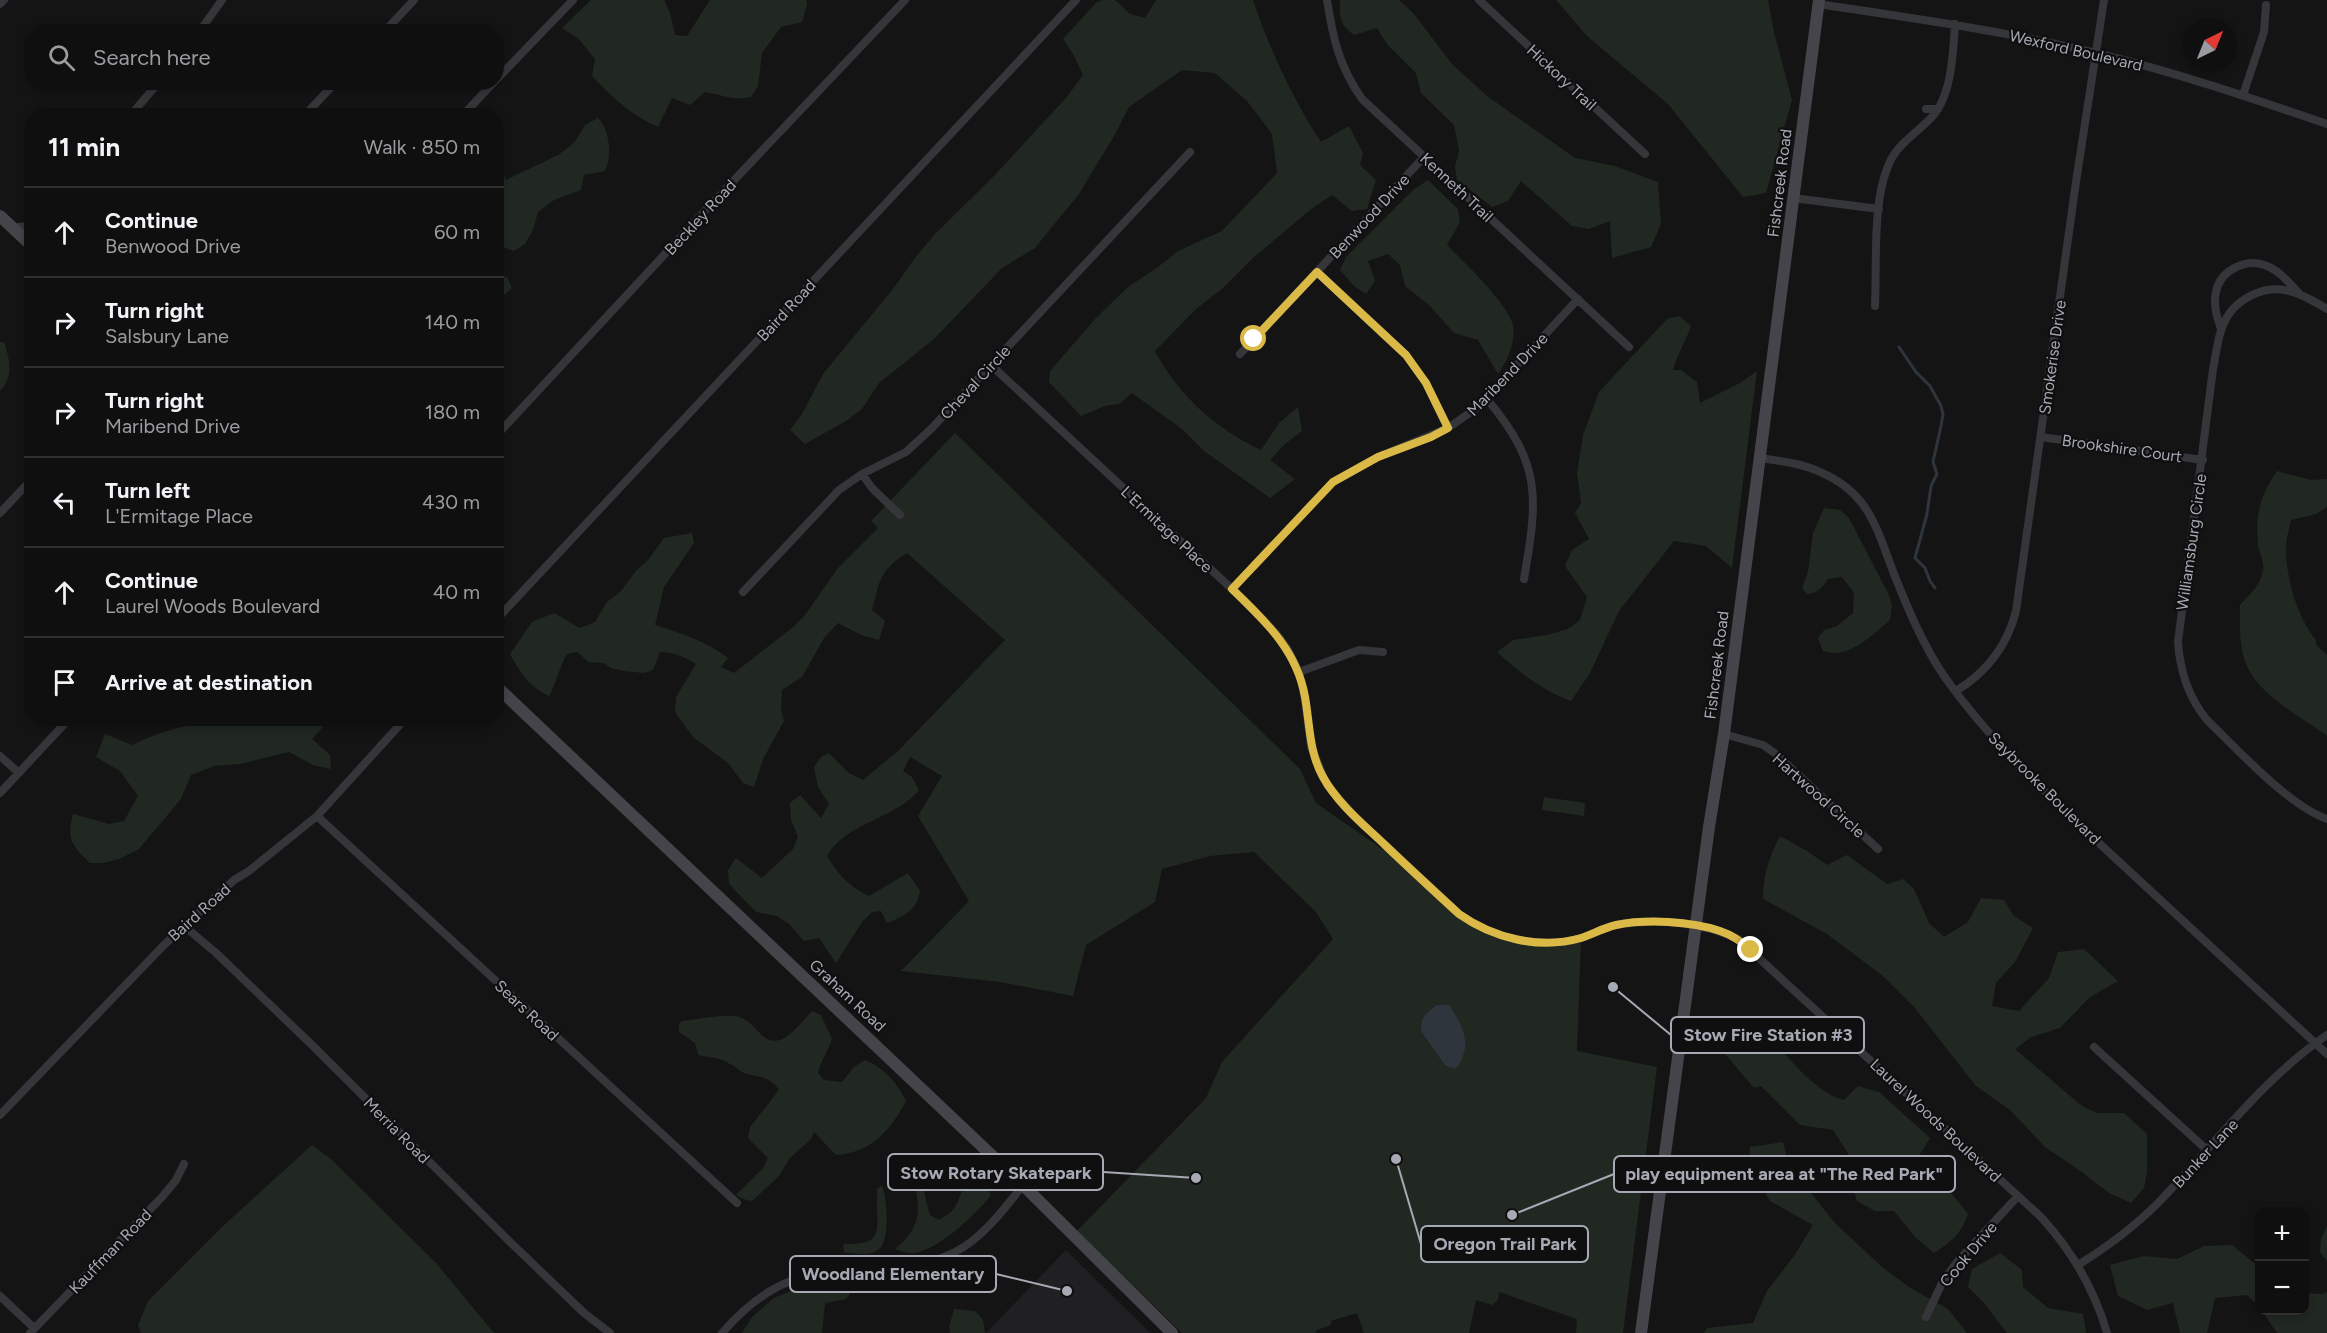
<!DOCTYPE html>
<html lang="en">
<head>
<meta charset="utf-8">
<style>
  body { margin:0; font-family:Figtree,sans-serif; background:#1d1d1e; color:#f1f3f6 }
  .controls { position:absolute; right:18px; bottom:18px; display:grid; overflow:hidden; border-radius:12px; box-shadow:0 3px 9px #0003 }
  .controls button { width:54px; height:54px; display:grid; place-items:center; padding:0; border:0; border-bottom:2px solid #2f2f30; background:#0f0f10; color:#f1f3f6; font:30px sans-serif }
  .compass { position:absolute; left:2183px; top:18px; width:54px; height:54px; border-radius:50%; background:#0f0f10; box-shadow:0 3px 9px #0003; rotate:43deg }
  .stop { position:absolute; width:18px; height:18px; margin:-14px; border:4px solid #dbb947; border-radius:50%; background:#fff }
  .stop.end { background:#dbb947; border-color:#fff; box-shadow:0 2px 6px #0008 }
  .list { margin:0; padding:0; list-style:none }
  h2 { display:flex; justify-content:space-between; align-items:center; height:78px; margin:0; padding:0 24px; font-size:26px }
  h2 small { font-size:20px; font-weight:400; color:#9b9c9f }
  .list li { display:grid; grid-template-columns:39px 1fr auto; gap:18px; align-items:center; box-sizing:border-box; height:90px; padding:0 24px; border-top:2px solid #2f2f30 }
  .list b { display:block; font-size:22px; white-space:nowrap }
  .list p { margin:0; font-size:20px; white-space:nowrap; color:#9b9c9f }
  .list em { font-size:20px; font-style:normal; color:#9b9c9f }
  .icon { flex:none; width:33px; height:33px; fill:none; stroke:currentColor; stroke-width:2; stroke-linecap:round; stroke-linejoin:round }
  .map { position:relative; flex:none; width:2327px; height:1333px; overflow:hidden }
  .search { position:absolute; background:#0f0f10; box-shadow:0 3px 9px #0003; left:24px; top:24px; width:480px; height:66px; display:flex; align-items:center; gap:15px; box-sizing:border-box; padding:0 21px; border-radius:24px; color:#9b9c9f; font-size:22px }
  .panel { position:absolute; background:#0f0f10; box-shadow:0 3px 9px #0003; left:24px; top:108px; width:480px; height:618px; border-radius:24px }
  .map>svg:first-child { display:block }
</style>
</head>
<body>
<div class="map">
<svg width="2327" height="1333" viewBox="0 0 2327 1333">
  <rect width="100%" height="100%" fill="#141415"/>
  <!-- built -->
  <path fill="#202022" d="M1066,1250L1150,1333H986Z"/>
  <!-- green -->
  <path fill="#212822" d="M591,0H664L670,13L675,35L687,36L710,0H806L807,5L802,22L781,27L762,53L758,86L751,97C735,101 722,95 705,92L690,105L672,98L658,127C631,115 612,97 592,76L595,59L579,39L562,28Z
    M1102,0H1115L1130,14L1145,18L1156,0H1253C1270,50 1292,97 1321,142L1349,126L1363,153L1360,165L1376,180L1367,209L1352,211L1332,195L1310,210L1254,257L1223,288L1196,309L1155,351C1178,395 1216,429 1261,450L1279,423L1298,407L1302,431L1285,444L1270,460L1295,479L1270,498L1204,451L1182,429L1132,393L1119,404L1105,406L1081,416L1049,382L1050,371L1096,318L1128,287L1158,267L1178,251L1222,231L1277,173L1272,134L1247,101L1215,73L1182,70L1129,107L1114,136L1079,194L1035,248L1002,268L934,339L879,383L862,409L846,421L805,444L790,430L802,414L823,374L893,289L915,258L935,234L993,177L1066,98L1083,75L1073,54L1063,39L1096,3Z
    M1340,0H1399L1414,14L1452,64L1487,96L1575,158L1615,166L1658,182L1661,224L1651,247L1612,258L1610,221L1589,229L1572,226L1521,181L1508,201L1492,207L1457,180L1455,167L1459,150L1454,125L1421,93L1416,73L1387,44L1377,28L1354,35C1340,25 1339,17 1340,0Z
    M1556,0H1768L1774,32L1792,100L1766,193L1743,197L1668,104L1587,36Z
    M598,118C610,130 612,156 605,171L584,175L581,190L554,200L538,212L533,230L525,244L514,251L497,245V148L506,180L558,155L574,143L585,125Z
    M1428,180L1458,209L1460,222L1447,245C1463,261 1508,304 1513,325C1516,342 1507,361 1498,374L1478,340L1454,333L1430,306L1405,286L1400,265L1388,254L1368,261L1375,281L1366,294L1354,286L1340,270L1346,257L1413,190Z
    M496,274L507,277L512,288L497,302Z
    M1679,316L1691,326C1685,343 1678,352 1673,370H1681L1697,382L1700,403L1740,383L1757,371L1732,568L1706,546L1674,541L1619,611L1590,673L1571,701C1542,690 1520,673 1497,652L1513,640L1547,635L1568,629L1580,620L1587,597L1565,566L1572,550L1589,539L1575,513L1581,503L1577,473L1583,435L1599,392L1667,319Z
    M0,342H4C10,360 14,376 0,391Z
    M955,433L1300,769L1316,803L1411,869L1475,925L1533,942L1581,938L1577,1051L1657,1067L1623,1333H1576L1577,1319L1499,1292L1498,1300L1492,1305L1476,1300L1469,1333H1364L1357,1313L1331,1321V1325L1317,1330L1315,1333H1182L1077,1231L1206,1098L1222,1062L1333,939L1316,912L1254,852L1210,856L1162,869L1155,902L1086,945L1073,996L1000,982L901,971L969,901L918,816L942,776L910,757L903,771L912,777L919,790C895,820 847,821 827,856C840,876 847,885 869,896L908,873L920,891C917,911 904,916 887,923L881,911L872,912L862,922L836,963L819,938L804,941L789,924L777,916L756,912L729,884L728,870L736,858L762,878L793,849L798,837L791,820L790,803L800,795L821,818L829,804L818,787L814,767L821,757L829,753L849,773L863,780L899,750L1005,640L907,553C879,571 880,580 872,610L885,621L879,640L861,635L838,623L824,638L802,677L782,690L781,709L784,721L763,759L754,787L743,783L728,763L693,737L675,712L676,697L696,664C685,657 674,652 660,652L653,670L644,673L624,671L611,668L604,663L589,662L577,652L567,654C559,667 557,682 549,696C530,688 519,671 510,654L532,622L554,613L580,628L595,622L607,602L621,591L635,572L648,560L664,538L692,533L694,543L664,587L655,625C681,633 706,641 728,658L721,667L734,673L792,628L805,615L838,568L878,528L871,521Z
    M2277,471L2311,480L2327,479V507L2316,514L2291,520C2289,529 2286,539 2286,548C2286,578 2297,617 2316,640V645L2327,655V736C2300,716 2256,694 2245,661C2239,644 2240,623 2240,605C2249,595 2260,586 2263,571C2265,563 2259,553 2258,545C2255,515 2260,495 2277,471Z
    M1824,508L1840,510L1849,518L1888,593L1892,605L1890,620C1872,635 1849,660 1823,651L1818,638L1824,630L1837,626L1853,613L1854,593L1842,577L1828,579C1822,587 1818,594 1807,594L1802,588L1808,572L1813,533Z
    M204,719H330L312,739L330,755L331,769L313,765L289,752L240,764L214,766L191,775L181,799L139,849L119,859L103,863H90C72,846 66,839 73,814L109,824L124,821L138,796L120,771L96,757L105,734L132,745C155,734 177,727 202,723Z
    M1544,797L1585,803L1584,816L1542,810Z
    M1780,836L1807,851L1827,865L1847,855L1887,884L1903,879L1914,889L1929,923L1944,937L1968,922L1981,898L2004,900L2014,916L2033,928L2015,962L1996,983L1992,1006L2019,1011L2049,978L2058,952L2084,949L2118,981L2090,997L2060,1028L2031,1037L2015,1049L2082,1106L2097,1113H2124L2147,1134V1172L2144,1188L2131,1203L2109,1193L2079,1170L2045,1147L2010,1110L1976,1086L1914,1007L1883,976L1827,934L1763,899C1763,876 1769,857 1780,836Z
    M812,1011L821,1015L832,1039C828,1052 821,1060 818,1073L824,1080L842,1082L854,1067L865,1060C884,1068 897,1082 906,1101C891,1130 871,1153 836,1155L814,1132L811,1139L789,1159L779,1176L752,1201L743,1199L736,1195L763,1168L768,1158L748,1138L750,1127L779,1090C767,1073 758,1079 742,1072C738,1070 735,1066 730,1064C721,1058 709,1057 698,1055L695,1043L679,1032V1024L682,1021C697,1020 729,1012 742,1018C751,1022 757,1031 764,1037C782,1051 800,1023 812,1011Z
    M1762,1028C1782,1050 1815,1094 1844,1100L1858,1086L1879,1092L1930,1138L1920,1154L1923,1171C1942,1181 1955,1197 1968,1214C1962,1233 1951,1242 1934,1253L1915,1237L1894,1211H1875L1857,1201L1849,1174V1155L1833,1130L1800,1125L1761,1086L1754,1088L1720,1048L1724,1040Z
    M1783,1142L1789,1166L1835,1223L1882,1267L1909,1287L1948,1309L1967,1333H1704L1707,1328L1753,1323L1767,1291L1794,1256L1813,1225L1770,1201L1749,1167L1750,1147Z
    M312,1145L332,1160L436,1263L493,1332L496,1333H141L138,1325L148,1301L223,1226Z
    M918,1167L923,1174L925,1196L930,1215L939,1220C945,1216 951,1213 955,1207C964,1193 960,1176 981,1175L991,1195C975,1215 942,1247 915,1253C910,1254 902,1251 897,1250L896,1248C924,1226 920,1204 912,1173Z
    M882,1185C887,1198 891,1241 878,1250C869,1256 854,1254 844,1252L843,1246L845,1244C876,1244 879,1238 877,1209C876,1202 878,1196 877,1189Z
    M2327,1226V1261L2320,1252L2321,1239Z
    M2232,1245L2259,1267V1306L2247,1295L2215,1298L2207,1333H2180L2173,1303L2147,1310L2118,1296L2110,1265L2143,1256L2177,1259L2204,1246Z
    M2000,1253L2022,1270L2023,1287L2048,1308L2083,1314L2086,1333H2007L1984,1303L1968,1287L1972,1269Z
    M848,1280L850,1294L846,1299L825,1303L822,1333H742L752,1317L774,1298L814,1281Z
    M2327,1292V1333H2277L2262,1311L2304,1310L2305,1293L2323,1294Z
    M954,1309L975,1311L983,1320L985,1333H950L949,1327Z"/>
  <!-- water -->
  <path fill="#2f353c" d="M1437,1005H1449C1463,1026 1474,1047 1455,1069L1445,1065L1421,1031L1422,1020L1427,1013Z"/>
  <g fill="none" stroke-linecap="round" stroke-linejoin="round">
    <!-- stream -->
    <path stroke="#2f353c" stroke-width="3" d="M1899,347L1916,372L1930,386L1941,406L1943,414L1941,426L1933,462L1937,474L1931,486L1927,514L1915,558L1925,568L1930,581L1935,588"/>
    <!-- minor -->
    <path stroke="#35363a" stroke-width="8" d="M1327,0C1333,39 1339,66 1362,99L1629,347
      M1479,0L1645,154
      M0,4L4,0
      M1818,4C1912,18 2005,31 2096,53C2175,72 2251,98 2327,124
      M199,32L222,0
      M384,32L414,0
      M496,80L573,0
      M2243,95L2264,32L2266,5
      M1926,109H1938
      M130,116L159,82
      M304,116L336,82
      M462,116L494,82
      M1793,198L1879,209
      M13,228L26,226L32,221
      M1317,272L1406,355L1426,383L1448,428
      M1875,306C1877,265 1872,201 1889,164C1897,144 1917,133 1932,117C1952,95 1953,53 1955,24
      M2327,309C2315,302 2303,294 2289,291C2262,284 2231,301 2222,328C2217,341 2216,355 2213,369L2178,642C2180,672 2188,697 2207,720C2237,749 2289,806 2327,819
      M2221,329C2217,317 2213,305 2216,292C2220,270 2247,257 2267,266C2280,271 2290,284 2299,293
      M1240,354L1424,157
      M991,365L1232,589L1276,633L1287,648L1299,672L1305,699L1311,747L1327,785L1355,817L1459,914C1493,938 1540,950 1581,938C1593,934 1604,928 1616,925C1655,918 1702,922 1738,939L2041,1217C2072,1251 2094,1288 2107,1333
      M1487,399C1542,465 1538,497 1524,579
      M496,436L703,213L905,0
      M2041,437L2203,460
      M1759,458C1780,461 1801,463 1820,472C1870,493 1877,530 1894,574C1908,609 1923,645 1944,676C1992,744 2053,800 2114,857C2185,923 2256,988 2327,1054
      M862,474L872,488L900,515
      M0,513L32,479
      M1232,589L1333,482L1378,457L1448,428L1478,407L1578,299
      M743,592L839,490L862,474L906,452L931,429L1190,152
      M496,620L1076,0
      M1299,672L1359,650L1383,652
      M1956,691C1987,672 2007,647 2016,611L2076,182L2104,0
      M1724,734L1763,745L1776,754L1878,849
      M0,756L19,773
      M0,793L70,718
      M317,816L737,1203
      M184,926L215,952L311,1044L506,1238L584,1313L610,1333
      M2094,1047L2207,1150
      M0,1115L164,945L234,880L249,871L317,816L406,718
      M2078,1265C2107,1247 2134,1227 2158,1203C2213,1147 2261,1080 2327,1035
      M0,1296L34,1328
      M1926,1317L1943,1281L1958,1261L2018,1196
      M30,1333L163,1196L176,1180L184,1164
      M722,1333C755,1295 789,1274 839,1270C859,1268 879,1272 898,1269C917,1267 938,1260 955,1252C982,1239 1005,1208 1023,1185"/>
    <!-- secondary -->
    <path stroke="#44444a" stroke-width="12" d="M0,216L32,246
      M496,686L1023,1185L1172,1333
      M1641,1333L1709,827L1724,734L1819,0"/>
  </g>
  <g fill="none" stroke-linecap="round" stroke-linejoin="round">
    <!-- route -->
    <path stroke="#dbb947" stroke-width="8" d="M1254,339L1317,272L1406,355L1426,383L1448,428L1431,437L1378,457L1333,482L1232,589C1265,621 1297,650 1305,697C1310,725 1309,752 1323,777C1338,804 1363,824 1385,845C1409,868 1434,891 1459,914C1493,938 1539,950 1581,938C1593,934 1603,928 1616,925C1646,919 1691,921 1720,931C1732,935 1742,942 1751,950"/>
  </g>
  <g text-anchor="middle" stroke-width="4.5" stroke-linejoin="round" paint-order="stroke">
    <!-- street labels -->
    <g font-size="16" fill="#a7aab4" stroke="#0f0f10">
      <text transform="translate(2076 50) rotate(13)" y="6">Wexford Boulevard</text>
      <text transform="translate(1562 77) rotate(43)" y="6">Hickory Trail</text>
      <text transform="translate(1779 183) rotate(-83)" y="6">Fishcreek Road</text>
      <text transform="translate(1457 187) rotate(43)" y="6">Kenneth Trail</text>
      <text transform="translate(1369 216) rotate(-47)" y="6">Benwood Drive</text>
      <text transform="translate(700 217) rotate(-47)" y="6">Beckley Road</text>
      <text transform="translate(786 310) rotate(-47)" y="6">Baird Road</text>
      <text transform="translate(2052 357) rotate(-82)" y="6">Smokerise Drive</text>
      <text transform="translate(1507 374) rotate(-46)" y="6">Maribend Drive</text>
      <text transform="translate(975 382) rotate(-47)" y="6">Cheval Circle</text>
      <text transform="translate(2122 448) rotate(8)" y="6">Brookshire Court</text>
      <text transform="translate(1167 529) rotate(43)" y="6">L'Ermitage Place</text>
      <text transform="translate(2191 542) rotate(-82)" y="6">Williamsburg Circle</text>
      <text transform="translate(1716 665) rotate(-83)" y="6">Fishcreek Road</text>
      <text transform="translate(2045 788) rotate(45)" y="6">Saybrooke Boulevard</text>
      <text transform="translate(1819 795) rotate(42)" y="6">Hartwood Circle</text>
      <text transform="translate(199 912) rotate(-42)" y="6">Baird Road</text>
      <text transform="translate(848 995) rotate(43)" y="6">Graham Road</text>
      <text transform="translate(527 1010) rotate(43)" y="6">Sears Road</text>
      <text transform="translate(1936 1120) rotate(43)" y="6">Laurel Woods Boulevard</text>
      <text transform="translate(397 1130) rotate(45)" y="6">Merria Road</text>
      <text transform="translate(2205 1153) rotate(-47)" y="6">Bunker Lane</text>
      <text transform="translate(110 1251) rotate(-46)" y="6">Kauffman Road</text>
      <text transform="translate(1968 1254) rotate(-50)" y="6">Cook Drive</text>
    </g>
  </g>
  <!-- callouts -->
  <path fill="none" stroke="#a7aab4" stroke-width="2" d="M1613 987L1671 1035M1196 1178L1103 1172M1512 1215L1614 1174M1396 1159L1421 1244M1067 1291L996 1274"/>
  <g fill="#a7aab4" stroke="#0f0f10" stroke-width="2">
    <circle cx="1613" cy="987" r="6"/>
    <circle cx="1196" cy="1178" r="6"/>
    <circle cx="1512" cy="1215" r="6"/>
    <circle cx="1396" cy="1159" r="6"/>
    <circle cx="1067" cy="1291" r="6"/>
  </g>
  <g fill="#0f0f10" stroke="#a7aab4" stroke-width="2">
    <rect x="1671" y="1017" width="193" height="36" rx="6"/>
    <rect x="888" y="1154" width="215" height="36" rx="6"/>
    <rect x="1614" y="1156" width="341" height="36" rx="6"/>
    <rect x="1421" y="1226" width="167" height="36" rx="6"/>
    <rect x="790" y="1256" width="206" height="36" rx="6"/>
  </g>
  <g font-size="18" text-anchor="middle" font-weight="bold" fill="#a7aab4">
    <text x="1768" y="1041">Stow Fire Station #3</text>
    <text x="996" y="1179">Stow Rotary Skatepark</text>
    <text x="1784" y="1180">play equipment area at "The Red Park"</text>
    <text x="1505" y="1250">Oregon Trail Park</text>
    <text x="893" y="1280">Woodland Elementary</text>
  </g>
</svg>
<div class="controls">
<button>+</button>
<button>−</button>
</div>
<svg class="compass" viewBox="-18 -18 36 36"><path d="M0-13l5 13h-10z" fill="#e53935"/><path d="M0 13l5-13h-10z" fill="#9b9c9f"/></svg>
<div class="stop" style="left:1254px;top:339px"></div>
<div class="stop end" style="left:1751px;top:950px"></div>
<div class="search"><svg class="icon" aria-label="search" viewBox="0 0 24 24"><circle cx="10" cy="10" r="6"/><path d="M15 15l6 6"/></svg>Search here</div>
<section class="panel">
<h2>11 min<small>Walk · 850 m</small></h2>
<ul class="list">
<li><svg class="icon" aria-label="ahead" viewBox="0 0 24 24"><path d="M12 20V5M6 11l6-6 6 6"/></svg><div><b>Continue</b><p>Benwood Drive</p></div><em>60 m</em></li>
<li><svg class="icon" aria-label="right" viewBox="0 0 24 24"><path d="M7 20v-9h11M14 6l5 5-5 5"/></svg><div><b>Turn right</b><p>Salsbury Lane</p></div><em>140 m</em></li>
<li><svg class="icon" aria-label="right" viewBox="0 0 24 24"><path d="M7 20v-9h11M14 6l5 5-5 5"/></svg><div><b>Turn right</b><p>Maribend Drive</p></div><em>180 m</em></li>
<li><svg class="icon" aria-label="left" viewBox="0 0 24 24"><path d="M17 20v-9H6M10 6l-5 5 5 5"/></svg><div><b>Turn left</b><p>L'Ermitage Place</p></div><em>430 m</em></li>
<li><svg class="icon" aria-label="ahead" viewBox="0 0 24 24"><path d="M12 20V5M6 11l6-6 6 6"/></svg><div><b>Continue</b><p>Laurel Woods Boulevard</p></div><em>40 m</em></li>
<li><svg class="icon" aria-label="arrive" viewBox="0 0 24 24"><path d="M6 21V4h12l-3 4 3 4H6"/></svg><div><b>Arrive at destination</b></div></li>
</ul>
</section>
</div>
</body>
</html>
